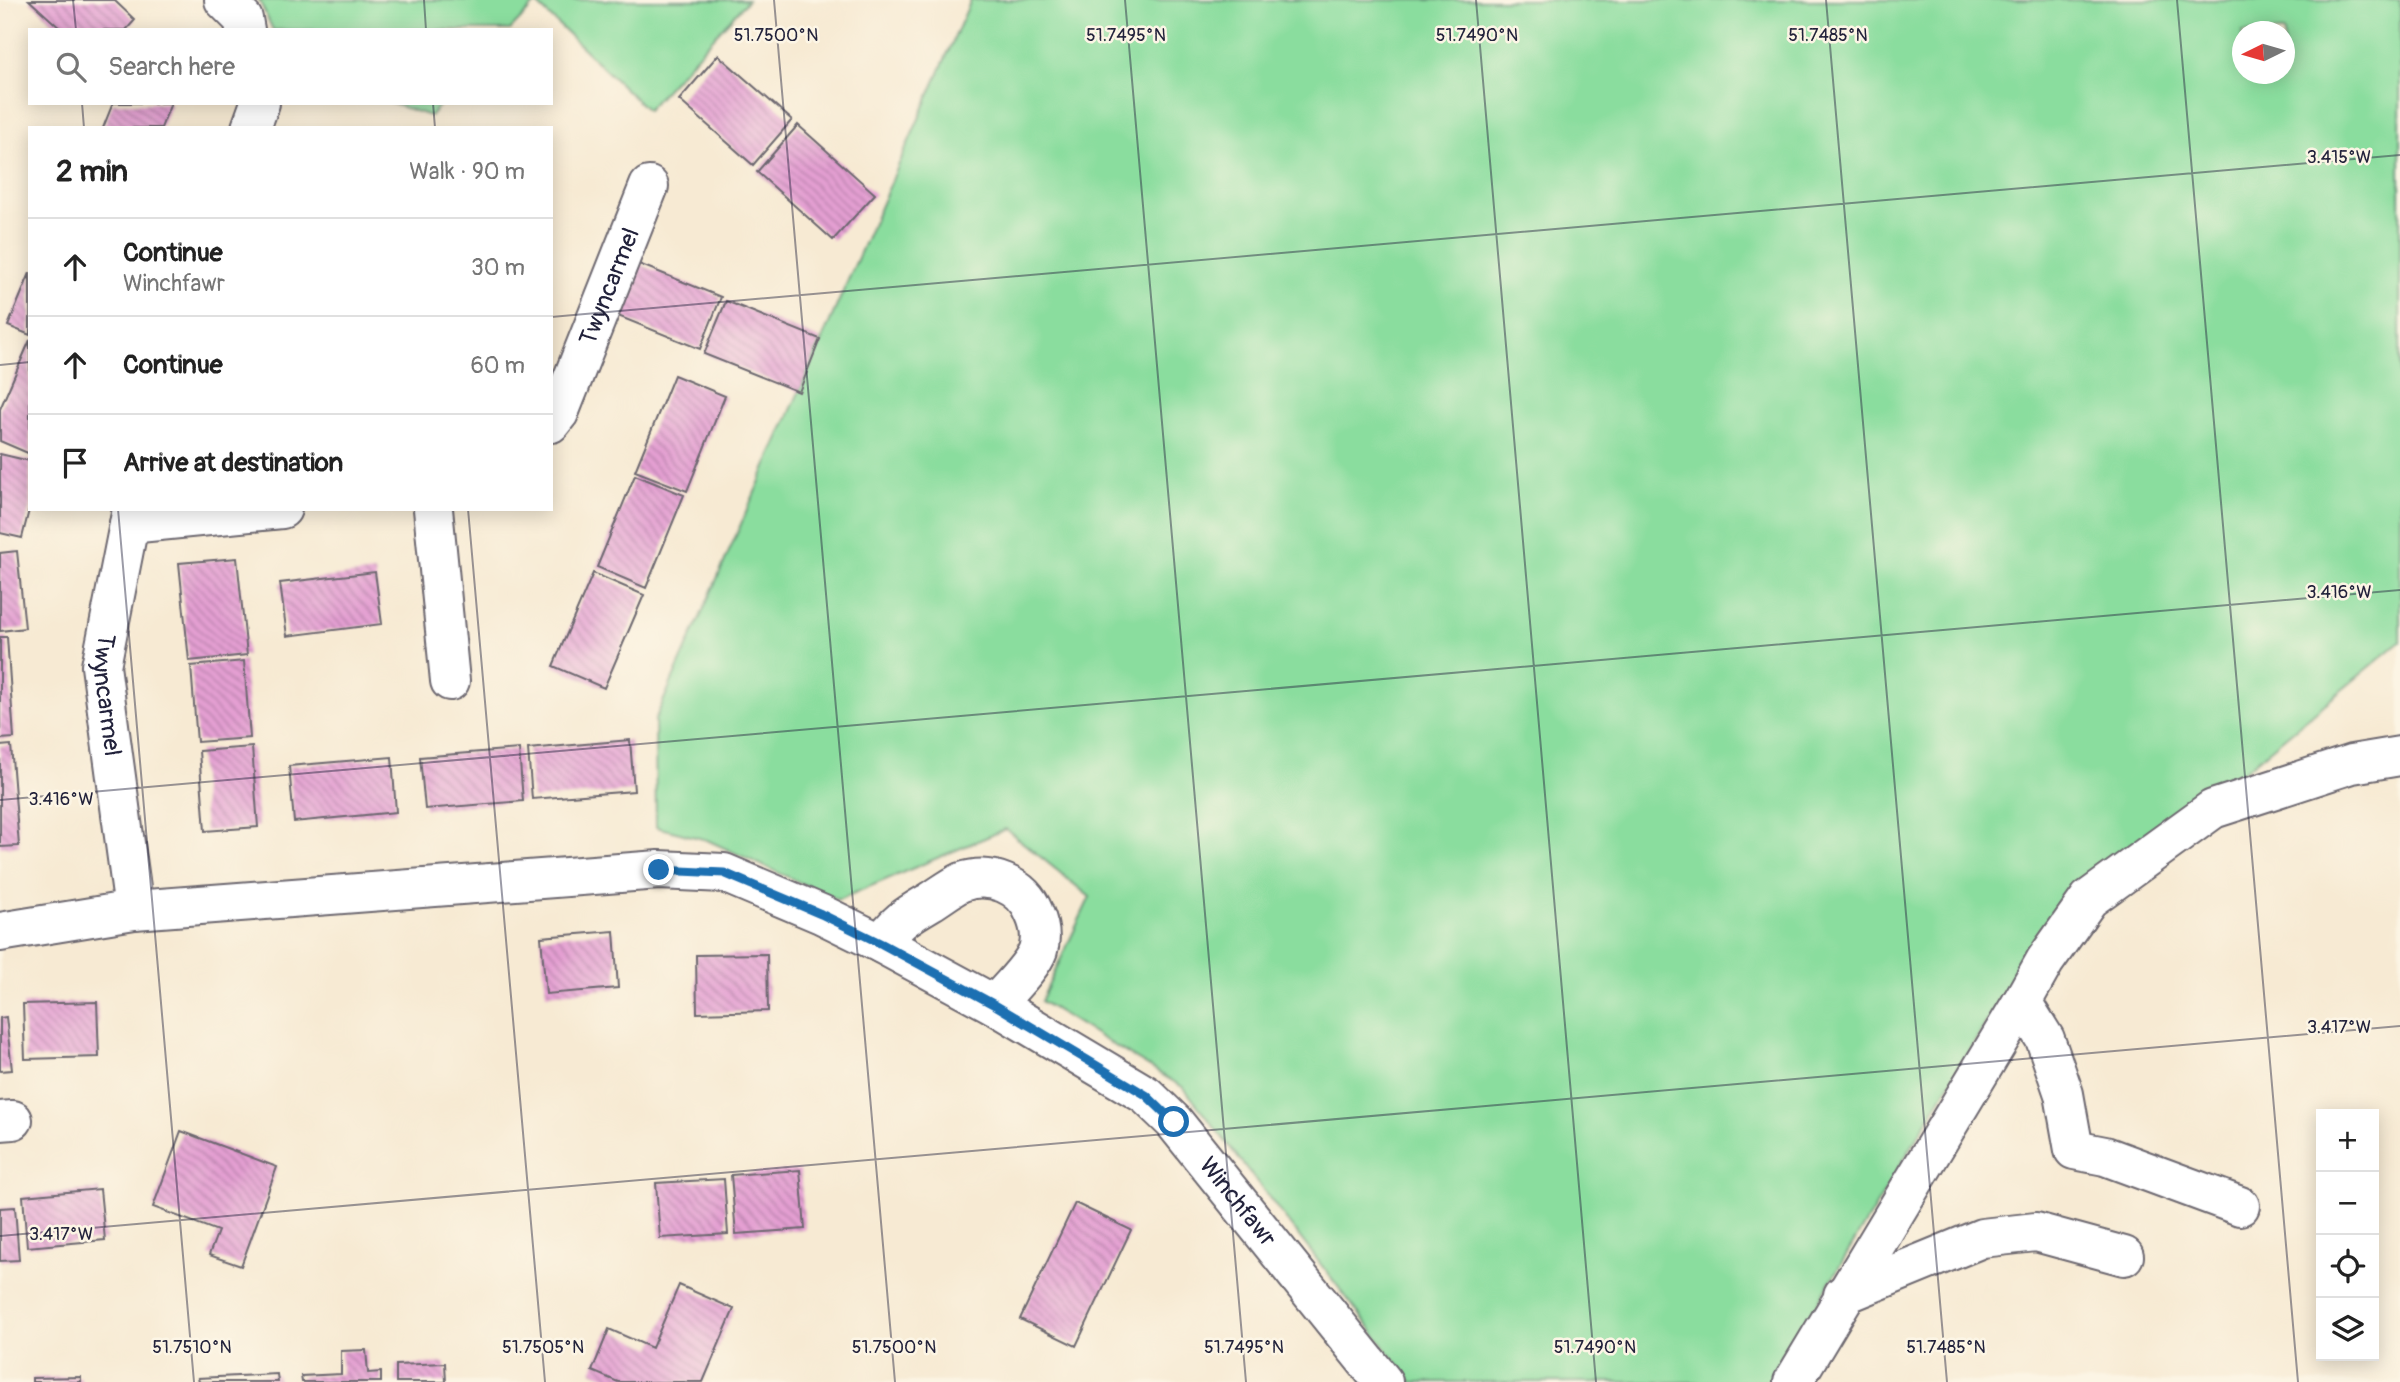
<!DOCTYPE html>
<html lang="en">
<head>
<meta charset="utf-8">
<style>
  body { margin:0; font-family:Pangolin,sans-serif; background:#f2f2f2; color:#222 }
  .controls { position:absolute; right:21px; bottom:21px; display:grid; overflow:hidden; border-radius:0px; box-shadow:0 4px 18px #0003 }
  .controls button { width:63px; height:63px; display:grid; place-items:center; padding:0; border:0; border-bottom:2px solid #e0e0e0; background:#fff; color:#222; font:35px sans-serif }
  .compass { position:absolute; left:2232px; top:21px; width:63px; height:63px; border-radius:50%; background:#fff; box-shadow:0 4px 18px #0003; rotate:265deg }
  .stop { position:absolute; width:21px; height:21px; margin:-16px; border:5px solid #1f6fb2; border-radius:50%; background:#fff }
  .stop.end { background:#1f6fb2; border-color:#fff; box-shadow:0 2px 7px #0008 }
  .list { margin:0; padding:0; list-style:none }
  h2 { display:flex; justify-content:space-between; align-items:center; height:91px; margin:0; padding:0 28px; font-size:30px }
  h2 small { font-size:23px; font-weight:400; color:#767676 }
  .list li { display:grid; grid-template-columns:46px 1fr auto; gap:21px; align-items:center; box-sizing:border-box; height:98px; padding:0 28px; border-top:2px solid #e0e0e0 }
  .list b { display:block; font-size:26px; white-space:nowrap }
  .list p { margin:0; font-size:23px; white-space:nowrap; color:#767676 }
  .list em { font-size:23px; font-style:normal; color:#767676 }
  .icon { flex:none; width:38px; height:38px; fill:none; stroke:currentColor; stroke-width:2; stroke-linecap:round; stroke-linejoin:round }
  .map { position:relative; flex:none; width:2400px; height:1382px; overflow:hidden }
  .search { position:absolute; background:#fff; box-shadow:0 4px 18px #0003; left:28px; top:28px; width:525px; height:77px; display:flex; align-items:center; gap:18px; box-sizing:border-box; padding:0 24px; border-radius:0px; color:#767676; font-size:26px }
  .panel { position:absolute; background:#fff; box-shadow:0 4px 18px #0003; left:28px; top:126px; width:525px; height:385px; border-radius:0px }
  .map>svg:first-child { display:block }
</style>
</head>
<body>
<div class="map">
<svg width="2400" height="1382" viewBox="0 0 2400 1382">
  <defs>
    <pattern id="building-back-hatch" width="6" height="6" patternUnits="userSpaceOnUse" patternTransform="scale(1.75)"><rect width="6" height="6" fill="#e49fd2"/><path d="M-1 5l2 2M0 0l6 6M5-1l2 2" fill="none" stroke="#b881ac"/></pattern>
  </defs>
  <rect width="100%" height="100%" fill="#fcf5e5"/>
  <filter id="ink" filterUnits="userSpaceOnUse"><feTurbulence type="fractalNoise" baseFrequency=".0143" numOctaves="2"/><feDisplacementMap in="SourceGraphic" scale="14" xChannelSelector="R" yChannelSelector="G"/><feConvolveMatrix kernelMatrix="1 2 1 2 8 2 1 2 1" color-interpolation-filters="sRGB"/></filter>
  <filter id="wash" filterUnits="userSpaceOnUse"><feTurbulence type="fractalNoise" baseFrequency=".00686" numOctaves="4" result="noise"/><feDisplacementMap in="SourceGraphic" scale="28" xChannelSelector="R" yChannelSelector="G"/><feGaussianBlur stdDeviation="1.57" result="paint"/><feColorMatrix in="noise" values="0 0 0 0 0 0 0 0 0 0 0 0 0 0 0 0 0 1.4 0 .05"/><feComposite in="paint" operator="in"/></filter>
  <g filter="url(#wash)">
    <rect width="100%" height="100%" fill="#f7ead3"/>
    <!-- green -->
    <path fill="#8add9e" stroke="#56806c" stroke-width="2" fill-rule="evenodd" d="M259,0H748L647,110L536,3L510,30H273Z
      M971,0H2400V642L2033,945L1770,1382H1412L1184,1088L1041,1001L1090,897L1006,829L838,900L707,840L656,827L655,720ZM2242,32H2284V74H2242Z
      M390,103H442L430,116Z"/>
    <g id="blocks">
      <!-- building -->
      <path fill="url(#building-back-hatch)" d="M29,0H114L135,20L126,30H62Z
        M718,55L792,120L753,165L679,100Z
        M113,103H171L161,128H103Z
        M798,125L875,194L833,240L757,172Z
        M629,260L721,297L700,349L608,312Z
        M30,273V335L8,326Z
        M726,301L820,339L799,392L704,354Z
        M30,340V454L0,441V409Z
        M674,375L725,396L687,491L635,471Z
        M0,454L30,461V506L22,538L0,533Z
        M635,475L684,495L646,588L597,567Z
        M17,551L25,628L0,631V553Z
        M237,558L247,655L189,661L179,563Z
        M375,572L382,624L287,636L280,583Z
        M593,573L644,595L604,688L553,666Z
        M0,637H7L14,738L0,739Z
        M244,661L250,738L197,742L191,666Z
        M630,740L634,791L532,799L528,749Z
        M11,745L19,846L0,847V746Z
        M252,747L258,827L205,831L199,751Z
        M519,749L523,801L425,809L420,757Z
        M392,757L396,812L294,822L289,766Z
        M614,931L618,988L546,994L541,937Z
        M767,954L768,1011L697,1013L696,955Z
        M97,1002L99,1057L25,1059L23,1004Z
        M6,1017L12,1070L0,1071V1018Z
        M181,1131L277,1167L241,1266L209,1255L218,1231L153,1207Z
        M800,1170L805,1229L736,1234L731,1175Z
        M724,1179L728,1234L660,1238L656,1183Z
        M100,1189L105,1240L27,1247L23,1196Z
        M1075,1203L1131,1230L1076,1346L1020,1319Z
        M15,1207L19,1260L0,1261V1208Z
        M679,1285L734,1309L703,1382H618L592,1371L609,1329L652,1348Z
        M366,1350L368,1373L381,1372V1382H302L301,1376L341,1374V1351Z
        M445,1363L446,1382H396V1365Z
        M277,1374L278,1382H199L198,1378Z
        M81,1377V1382H32V1378Z"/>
    </g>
  </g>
  <g filter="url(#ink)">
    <use href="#blocks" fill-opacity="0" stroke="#6d6870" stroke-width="2"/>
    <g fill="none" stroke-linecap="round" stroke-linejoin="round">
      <defs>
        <g id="minor">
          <path d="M224,0L243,19L245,30"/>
          <path d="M251,128L260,103"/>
          <path id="s1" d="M551,423L559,413L649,186"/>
          <path id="s2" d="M132,509L101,666L134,910"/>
          <path d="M433,509L450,681"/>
          <path d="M129,524L282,509"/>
          <path id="s3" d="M0,932L134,910L659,870L724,873L821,914L882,944L995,1005L1146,1095L1174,1122L1383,1382"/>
          <path d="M882,944C895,922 908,915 930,902C940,896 951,887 962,882C990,872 1023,885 1034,913C1039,924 1042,937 1038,950C1032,967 1007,990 995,1005"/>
          <path d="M2022,1002L2045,961L2089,899L2213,809L2352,764L2400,756"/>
          <path d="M0,1121L13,1120"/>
          <path d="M1843,1295L1982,1238L2036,1232L2124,1256"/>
          <path d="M1793,1382L2022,1002L2045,1039L2064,1094L2074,1150L2105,1156L2240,1206"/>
        </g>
      </defs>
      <!-- minor casing -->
      <use href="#minor" stroke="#6d6870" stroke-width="42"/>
      <!-- minor -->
      <use href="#minor" stroke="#fff" stroke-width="38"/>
    </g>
  </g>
  <g fill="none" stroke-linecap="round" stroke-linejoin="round" filter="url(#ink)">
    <!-- route -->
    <path stroke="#1f6fb2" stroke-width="9" d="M659,870L724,873L821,914L882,944L995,1005L1146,1095L1174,1122"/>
  </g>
  <!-- ticks -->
  <path fill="none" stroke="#22223b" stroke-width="2" stroke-opacity="0.45" d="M73,0L76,30M424,0L426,30M774,0L895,1382M1125,0L1246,1382M1476,0L1596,1382M1826,0L1947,1382M2177,0L2298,1382M82,103L84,128M433,103L435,128M551,317L2400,155M0,365L30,362M118,509L194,1382M468,509L545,1382M0,800L2400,590M0,1236L2400,1026"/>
  <g text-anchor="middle" stroke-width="5" stroke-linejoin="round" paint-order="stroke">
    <!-- street labels -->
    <g font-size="24" fill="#22223b" stroke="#fcf5e5">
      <text dy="8" stroke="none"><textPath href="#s1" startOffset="149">Twyncarmel</textPath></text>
      <text dy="8" stroke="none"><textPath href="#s2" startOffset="189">Twyncarmel</textPath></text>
      <text dy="8" stroke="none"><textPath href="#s3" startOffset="1346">Winchfawr</textPath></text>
    </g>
  </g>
  <g font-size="18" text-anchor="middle" fill="#22223b" stroke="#fcf5e5" stroke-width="5" stroke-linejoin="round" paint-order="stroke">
    <text x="776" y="41">51.7500°N</text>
    <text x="1126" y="41">51.7495°N</text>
    <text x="1477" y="41">51.7490°N</text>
    <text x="1828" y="41">51.7485°N</text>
    <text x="2339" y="163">3.415°W</text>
    <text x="2339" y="598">3.416°W</text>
    <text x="61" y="805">3.416°W</text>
    <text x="2339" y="1033">3.417°W</text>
    <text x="61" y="1240">3.417°W</text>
    <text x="192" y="1353">51.7510°N</text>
    <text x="543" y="1353">51.7505°N</text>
    <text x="894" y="1353">51.7500°N</text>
    <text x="1244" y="1353">51.7495°N</text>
    <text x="1595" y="1353">51.7490°N</text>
    <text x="1946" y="1353">51.7485°N</text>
  </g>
</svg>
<div class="controls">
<button>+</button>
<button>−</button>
<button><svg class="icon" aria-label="locate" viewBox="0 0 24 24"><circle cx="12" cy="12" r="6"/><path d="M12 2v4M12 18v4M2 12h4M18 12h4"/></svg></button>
<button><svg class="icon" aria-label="layers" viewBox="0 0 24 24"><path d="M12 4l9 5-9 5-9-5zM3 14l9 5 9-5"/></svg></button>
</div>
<svg class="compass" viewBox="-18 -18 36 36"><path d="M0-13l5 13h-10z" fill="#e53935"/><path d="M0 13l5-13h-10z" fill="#767676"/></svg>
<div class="stop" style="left:1174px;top:1122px"></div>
<div class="stop end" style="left:659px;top:870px"></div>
<div class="search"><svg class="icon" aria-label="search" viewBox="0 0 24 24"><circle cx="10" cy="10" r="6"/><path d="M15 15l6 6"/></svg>Search here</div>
<section class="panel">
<h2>2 min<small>Walk · 90 m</small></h2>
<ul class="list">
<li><svg class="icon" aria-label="ahead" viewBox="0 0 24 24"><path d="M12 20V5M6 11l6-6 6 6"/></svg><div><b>Continue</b><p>Winchfawr</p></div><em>30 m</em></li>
<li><svg class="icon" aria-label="ahead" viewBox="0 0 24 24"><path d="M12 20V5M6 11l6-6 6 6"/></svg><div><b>Continue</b></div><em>60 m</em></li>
<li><svg class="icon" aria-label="arrive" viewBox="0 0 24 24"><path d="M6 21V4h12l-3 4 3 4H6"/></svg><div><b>Arrive at destination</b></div></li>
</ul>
</section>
</div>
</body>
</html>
